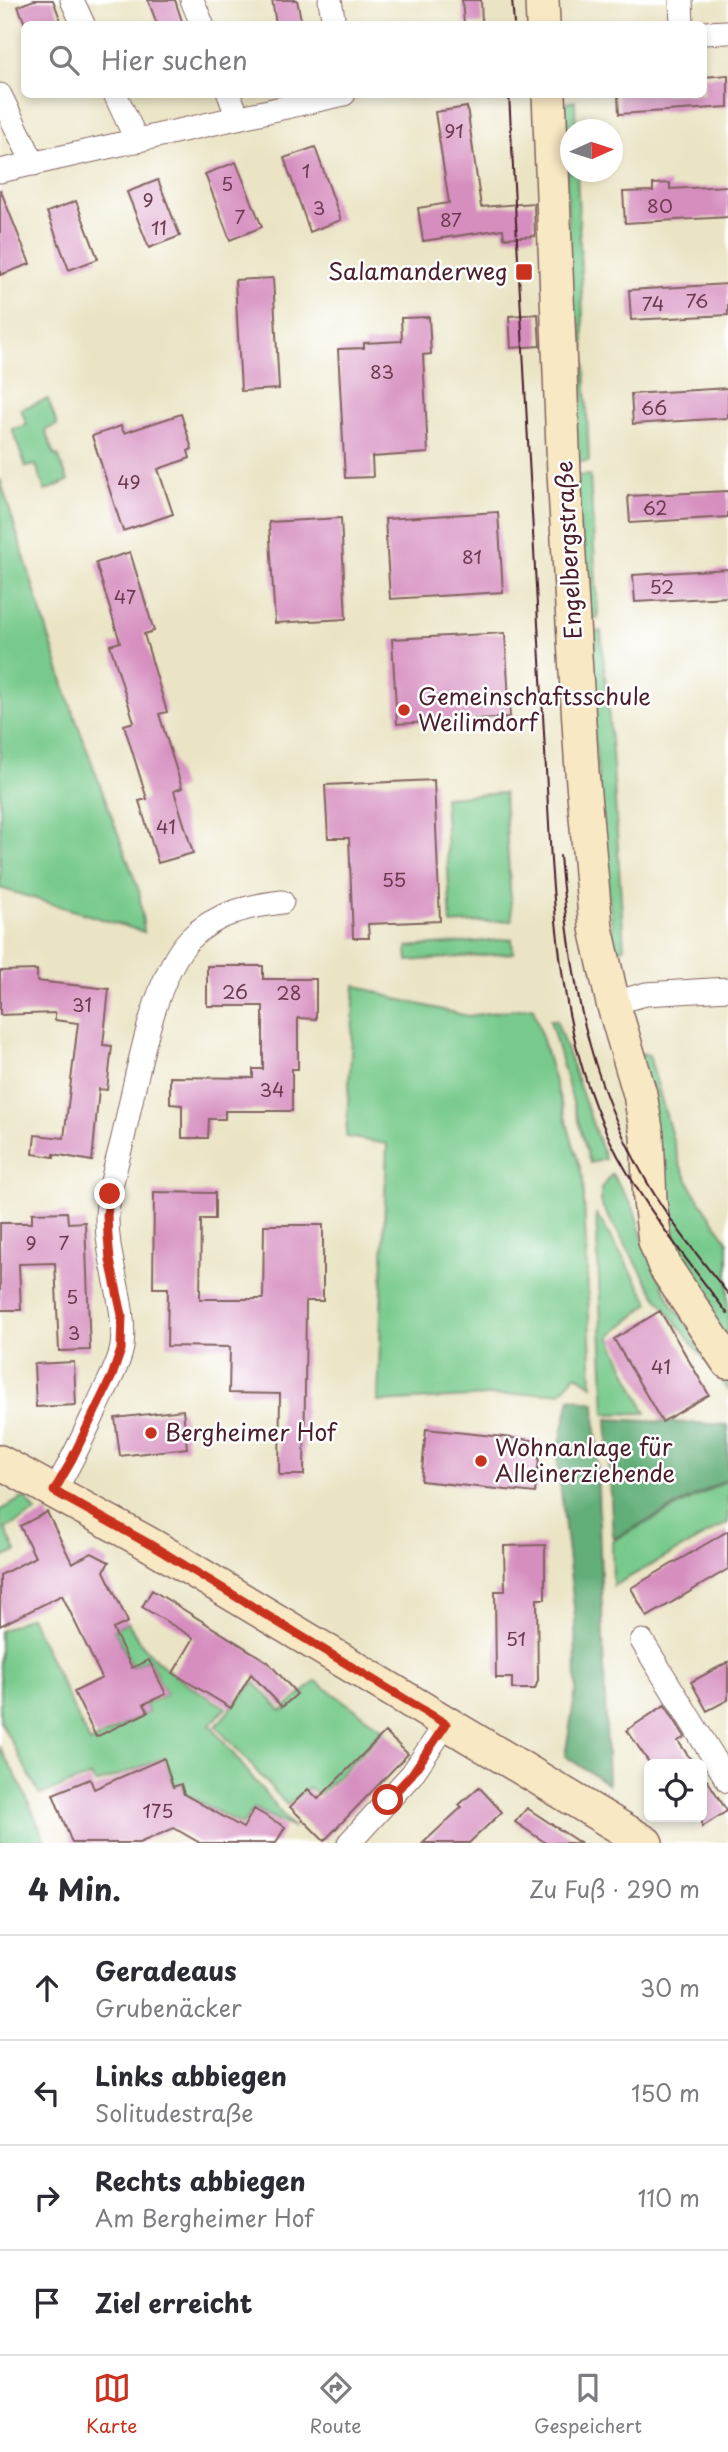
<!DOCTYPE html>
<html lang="de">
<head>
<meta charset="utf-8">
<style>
  body { margin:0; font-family:"Playpen Sans",sans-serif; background:#f7f7f7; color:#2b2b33 }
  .controls { position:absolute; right:21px; bottom:21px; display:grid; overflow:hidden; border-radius:10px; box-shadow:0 4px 10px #0003 }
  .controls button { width:63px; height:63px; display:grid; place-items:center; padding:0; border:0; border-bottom:2px solid #e1e1e2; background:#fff; color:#2b2b33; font:35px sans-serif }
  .compass { position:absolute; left:560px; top:119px; width:63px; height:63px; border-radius:50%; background:#fff; box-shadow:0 4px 10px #0003; rotate:87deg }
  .stop { position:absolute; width:21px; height:21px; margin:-16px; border:5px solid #c8321e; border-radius:50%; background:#fff }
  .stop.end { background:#c8321e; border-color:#fff; box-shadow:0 2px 7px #0008 }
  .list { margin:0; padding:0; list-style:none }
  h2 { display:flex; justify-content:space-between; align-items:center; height:91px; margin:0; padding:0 28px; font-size:30px }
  h2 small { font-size:23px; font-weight:400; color:#7c7c81 }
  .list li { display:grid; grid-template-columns:46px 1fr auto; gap:21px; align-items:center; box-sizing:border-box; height:105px; padding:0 28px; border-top:2px solid #e1e1e2 }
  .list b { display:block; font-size:26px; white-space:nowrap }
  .list p { margin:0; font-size:23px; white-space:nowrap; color:#7c7c81 }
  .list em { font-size:23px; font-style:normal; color:#7c7c81 }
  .icon { flex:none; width:38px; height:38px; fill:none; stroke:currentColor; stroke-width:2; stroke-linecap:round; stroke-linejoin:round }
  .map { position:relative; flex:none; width:728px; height:1843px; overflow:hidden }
  .search { position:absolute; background:#fff; box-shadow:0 4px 10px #0003; left:21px; right:21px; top:21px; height:77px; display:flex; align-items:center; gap:18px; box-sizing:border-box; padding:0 24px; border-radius:10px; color:#7c7c81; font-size:26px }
  .sheet { height:511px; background:#fff }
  nav { display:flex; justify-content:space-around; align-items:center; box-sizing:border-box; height:98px; border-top:2px solid #e1e1e2; background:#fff; font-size:19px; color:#7c7c81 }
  nav a { display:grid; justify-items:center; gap:4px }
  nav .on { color:#c8321e }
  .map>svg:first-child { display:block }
</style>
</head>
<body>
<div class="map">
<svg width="728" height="1843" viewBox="0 0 728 1843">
  <rect width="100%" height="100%" fill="#fff"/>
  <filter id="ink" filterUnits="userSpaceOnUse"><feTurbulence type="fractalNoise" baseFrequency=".0143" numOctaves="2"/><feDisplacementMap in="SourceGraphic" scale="14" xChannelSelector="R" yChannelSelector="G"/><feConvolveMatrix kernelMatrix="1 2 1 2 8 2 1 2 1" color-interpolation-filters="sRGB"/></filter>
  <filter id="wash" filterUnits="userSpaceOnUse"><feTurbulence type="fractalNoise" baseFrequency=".00686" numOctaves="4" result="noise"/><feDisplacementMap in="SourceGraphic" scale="28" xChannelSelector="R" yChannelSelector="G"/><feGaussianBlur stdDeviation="1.57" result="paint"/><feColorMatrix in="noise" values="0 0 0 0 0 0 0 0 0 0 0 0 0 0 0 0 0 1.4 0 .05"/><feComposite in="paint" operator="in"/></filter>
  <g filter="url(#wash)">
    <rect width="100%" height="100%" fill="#eae4c4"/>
    <!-- green -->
    <path fill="#78ca8c" stroke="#61745c" stroke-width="2" d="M575,101L576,129L570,130V172H577L589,461L576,462L564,103Z
      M48,399L57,425L45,430L55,456L58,455L68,481L45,491L36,465L26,467L12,429L27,425L21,409Z
      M590,475L598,618L584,619L576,476Z
      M0,479L68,698L139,891L144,932L0,888Z
      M601,631L612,752L624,948L614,951L585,633Z
      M504,793L512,920L451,924L444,797Z
      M512,939L513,953L408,961L407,947Z
      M355,985L397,999L468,1016L533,1007L583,1178L592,1385L576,1374L561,1392L378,1402L387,1144L346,1137Z
      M550,1020H556L605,1159L590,1163Z
      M641,1053L649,1055L680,1165L694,1192L728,1242V1345L671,1257Z
      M612,1174L634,1209L646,1250L672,1304L728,1380V1391L654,1293L601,1204V1188Z
      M596,1213L650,1303L610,1336L646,1413L605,1414Z
      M728,1480V1523L613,1586L612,1541Z
      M25,1497L36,1512L5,1529L16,1552L1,1559L0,1510Z
      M30,1617L90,1743L148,1712L145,1704L166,1694L149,1659L132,1667L114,1629L128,1622C147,1663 189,1685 226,1708L210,1725L293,1828L254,1808L242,1825L185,1794L181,1784L173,1786L164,1758L96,1784L91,1776L40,1795L0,1721V1631Z
      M316,1681L384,1730L319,1795L309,1787L287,1805L216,1726L254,1682L282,1711Z
      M0,1748L23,1789L46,1843H0Z"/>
    <!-- forest -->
    <path fill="#62ae78" stroke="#566652" stroke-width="2" d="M570,1398L595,1403L608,1784L565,1756L576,1690L575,1617L557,1455Z
      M607,1419L728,1425V1479L613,1539Z"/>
    <g id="blocks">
      <!-- building -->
      <path fill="#d68ebf" d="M34,0H53L62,24H25L18,6Z
        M148,0H175L183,24H157Z
        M272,0H297L302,24H276Z
        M462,0H481L482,24H464Z
        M728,75V107L619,114L618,94H704V77Z
        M467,107L481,207L534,203L535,236L504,238L503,229L423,241L418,208L449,203L435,112Z
        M315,147L341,220L310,232L284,158Z
        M236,162L262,227L230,240L205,174Z
        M158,180L180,236L149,248L127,192Z
        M670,183V189L728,186V217L625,223L623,192L653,191V184Z
        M0,189L30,264L0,275Z
        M76,201L98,259L69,270L47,212Z
        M273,278L279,389L241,391L235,280Z
        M728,284V315L631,320L629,290Z
        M538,314L540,346L511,348L509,316Z
        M429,317L431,354L423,355L428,453L372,457L373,477L345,478L338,349L364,348V343L402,341L401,318Z
        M728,388V418L633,424L631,394Z
        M181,414L192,449L188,451L190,458L158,469L173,514L123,531L92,436L121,426L124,433Z
        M728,491V517L630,523L628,496Z
        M498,512L503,592L390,599L385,519Z
        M341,518L346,619L275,623L269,522Z
        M130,552L154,631L144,634L167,712L159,714L182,788L174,791L193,853L158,863L139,801L147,799L124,725L134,722L110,645L120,642L96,563Z
        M728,569V597L635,602L633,575Z
        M505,633L510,717L397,724L392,639Z
        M434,780L440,921L368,924L369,938H353L349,838H328L325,785Z
        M207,966H263V979H316V1019L298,1018V1069H292V1111H225V1119H209L208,1138H182V1105L170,1104V1077L253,1078V1069H263V1006H207Z
        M37,970V981L109,989L103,1045L112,1046L107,1090L99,1089L92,1161L54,1154V1157L33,1154L35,1135L64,1138L78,1023L55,1020V1013L0,1015V971Z
        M154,1192L215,1193V1219H201L200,1299H263L264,1225H323V1301H306L304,1475H279L280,1394L229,1393L230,1347L167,1346L168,1288H153Z
        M67,1212L68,1223L85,1222L90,1350L59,1351L55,1263L19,1264L21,1310H0V1223H32V1213Z
        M660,1311L709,1395L662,1422L614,1339Z
        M74,1362L76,1405L36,1407L34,1364Z
        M183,1410L187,1448L120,1456L115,1418Z
        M426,1429L541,1441L535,1493L421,1481Z
        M47,1512L72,1563L92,1553L109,1562L104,1571L128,1622L113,1629L132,1668L149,1660L166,1694L144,1704L148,1712L96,1737L74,1692L102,1678L62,1595L0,1626V1575L35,1557L20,1526Z
        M728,1531V1569L647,1617L631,1588Z
        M545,1545V1599H537L538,1680L535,1689H512V1678H496L495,1591H505L504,1546Z
        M152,1590L268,1662L297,1694L282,1707L251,1674L231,1708L173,1673L194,1638L142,1607Z
        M728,1662V1700L707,1711L691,1682Z
        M665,1705L685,1737L678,1741L694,1764H650L627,1730Z
        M385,1732L408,1754L324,1841L290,1807L308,1789L318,1799Z
        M164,1758L173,1787L181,1784L184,1794L243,1828L254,1809L285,1827L276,1843H200L174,1828L139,1843H72L53,1794L90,1779L94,1789Z
        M702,1772L727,1811L702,1827Z
        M479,1787L502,1812L469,1843H423L462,1807L459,1805Z
        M527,1808L580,1843H546L515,1822Z"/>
    </g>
  </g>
  <g filter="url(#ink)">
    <use href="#blocks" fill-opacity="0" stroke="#826461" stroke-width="2"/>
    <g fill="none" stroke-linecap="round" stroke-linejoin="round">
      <defs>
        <path id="street" d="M72,0L83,24
          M192,0L202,24
          M330,0L334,24
          M681,0L682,24
          M704,33L728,32
          M115,94L137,141
          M229,94L238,118
          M0,95L34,164
          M0,171L344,94
          M613,1003L646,994L728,989
          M54,1491C73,1461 87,1428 102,1396C109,1381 119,1364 122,1347C127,1303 106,1261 107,1216C108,1190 117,1163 123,1138C135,1086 153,976 190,939C214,914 248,906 282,902
          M642,1641L728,1781
          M349,1843L412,1774L446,1724"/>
        <path id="secondary" d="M542,0L543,24
          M549,94L564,473L582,772L596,928L613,1003L640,1094L647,1135L650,1201L655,1241L665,1267L728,1362
          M0,1462L151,1545L646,1843"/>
      </defs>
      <!-- street casing -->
      <use href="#street" stroke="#826461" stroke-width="25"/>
      <!-- secondary casing -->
      <use href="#secondary" stroke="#826461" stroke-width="36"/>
      <!-- street -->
      <use href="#street" stroke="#fff" stroke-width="23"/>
      <!-- secondary -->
      <use href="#secondary" stroke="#f8e8c3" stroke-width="33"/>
      <!-- tram -->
      <path stroke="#4a1f2b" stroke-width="2" d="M512,0L514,24
        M509,94L551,861C558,962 569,1065 618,1156C649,1213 689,1263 728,1314
        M560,856C570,974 586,1077 647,1182C670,1222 700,1258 728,1294"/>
    </g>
  </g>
  <g fill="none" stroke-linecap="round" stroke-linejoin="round" filter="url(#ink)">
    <!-- route -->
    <path stroke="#c8321e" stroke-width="9" d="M110,1194L107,1215L108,1236L110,1260L122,1315L121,1350L112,1376L69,1465L54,1491L151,1545L446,1724L412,1774L388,1800"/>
  </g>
  <!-- markers -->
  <g fill="#c8321e" stroke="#fff" stroke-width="2.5">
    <rect x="515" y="263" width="18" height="18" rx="3.5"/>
    <circle cx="404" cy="710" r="7"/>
    <circle cx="151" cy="1433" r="7"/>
    <circle cx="481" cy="1461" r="7"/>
  </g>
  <g text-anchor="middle" stroke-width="5" stroke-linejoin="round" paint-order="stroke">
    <!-- number labels -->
    <g font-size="19" fill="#6d3b50">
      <text x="454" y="138">91</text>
      <text x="306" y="178">1</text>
      <text x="227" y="191">5</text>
      <text x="148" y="207">9</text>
      <text x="660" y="213">80</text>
      <text x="319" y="215">3</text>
      <text x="240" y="224">7</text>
      <text x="451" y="227">87</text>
      <text x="159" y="235">11</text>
      <text x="697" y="308">76</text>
      <text x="653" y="311">74</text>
      <text x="382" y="379">83</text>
      <text x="654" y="415">66</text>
      <text x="129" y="489">49</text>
      <text x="655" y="515">62</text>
      <text x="472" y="564">81</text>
      <text x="662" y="594">52</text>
      <text x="125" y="604">47</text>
      <text x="166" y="834">41</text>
      <text x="394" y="887">55</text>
      <text x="235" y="999">26</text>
      <text x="289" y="1000">28</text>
      <text x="82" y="1012">31</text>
      <text x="272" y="1097">34</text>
      <text x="31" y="1250">9</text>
      <text x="64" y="1250">7</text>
      <text x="72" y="1304">5</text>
      <text x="74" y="1340">3</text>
      <text x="661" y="1374">41</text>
      <text x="516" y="1646">51</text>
      <text x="158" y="1818">175</text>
    </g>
    <!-- poi labels -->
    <g font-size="23" fill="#4a1f2b" stroke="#fff" text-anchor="start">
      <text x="508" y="280" text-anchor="end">Salamanderweg</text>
      <text x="418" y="705">Gemeinschaftsschule<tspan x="418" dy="26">Weilimdorf</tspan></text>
      <text x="165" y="1441">Bergheimer Hof</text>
      <text x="495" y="1456">Wohnanlage für<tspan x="495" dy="26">Alleinerziehende</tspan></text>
    </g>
    <!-- street labels -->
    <g font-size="23" fill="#4a1f2b" stroke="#fff">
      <text transform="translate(569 550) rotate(-93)" y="8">Engelbergstraße</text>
    </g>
  </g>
</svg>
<div class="controls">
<button><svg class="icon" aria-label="locate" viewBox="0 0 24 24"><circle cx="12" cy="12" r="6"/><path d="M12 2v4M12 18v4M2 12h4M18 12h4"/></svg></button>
</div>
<svg class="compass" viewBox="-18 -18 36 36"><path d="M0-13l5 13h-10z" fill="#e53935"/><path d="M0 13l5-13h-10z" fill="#7c7c81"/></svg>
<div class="stop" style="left:388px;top:1800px"></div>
<div class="stop end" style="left:110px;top:1194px"></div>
<div class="search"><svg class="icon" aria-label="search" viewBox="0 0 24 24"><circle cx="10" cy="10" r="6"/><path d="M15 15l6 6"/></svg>Hier suchen</div>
</div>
<section class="sheet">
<h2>4 Min.<small>Zu Fuß · 290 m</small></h2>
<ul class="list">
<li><svg class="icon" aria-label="ahead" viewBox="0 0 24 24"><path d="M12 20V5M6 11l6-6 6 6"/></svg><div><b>Geradeaus</b><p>Grubenäcker</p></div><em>30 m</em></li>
<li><svg class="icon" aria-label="left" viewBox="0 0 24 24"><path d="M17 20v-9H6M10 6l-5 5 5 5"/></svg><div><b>Links abbiegen</b><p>Solitudestraße</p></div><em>150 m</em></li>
<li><svg class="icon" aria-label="right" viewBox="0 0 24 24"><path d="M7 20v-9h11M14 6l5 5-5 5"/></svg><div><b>Rechts abbiegen</b><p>Am Bergheimer Hof</p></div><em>110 m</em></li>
<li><svg class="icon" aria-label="arrive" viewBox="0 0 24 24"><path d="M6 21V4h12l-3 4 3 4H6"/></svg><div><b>Ziel erreicht</b></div></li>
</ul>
</section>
<nav>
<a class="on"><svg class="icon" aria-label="map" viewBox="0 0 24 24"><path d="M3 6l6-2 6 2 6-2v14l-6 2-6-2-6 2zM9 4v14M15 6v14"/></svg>Karte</a>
<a><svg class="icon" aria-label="directions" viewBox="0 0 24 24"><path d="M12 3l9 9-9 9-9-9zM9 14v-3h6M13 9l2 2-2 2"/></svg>Route</a>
<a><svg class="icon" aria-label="saved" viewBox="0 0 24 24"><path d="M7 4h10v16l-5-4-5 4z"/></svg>Gespeichert</a>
</nav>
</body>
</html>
